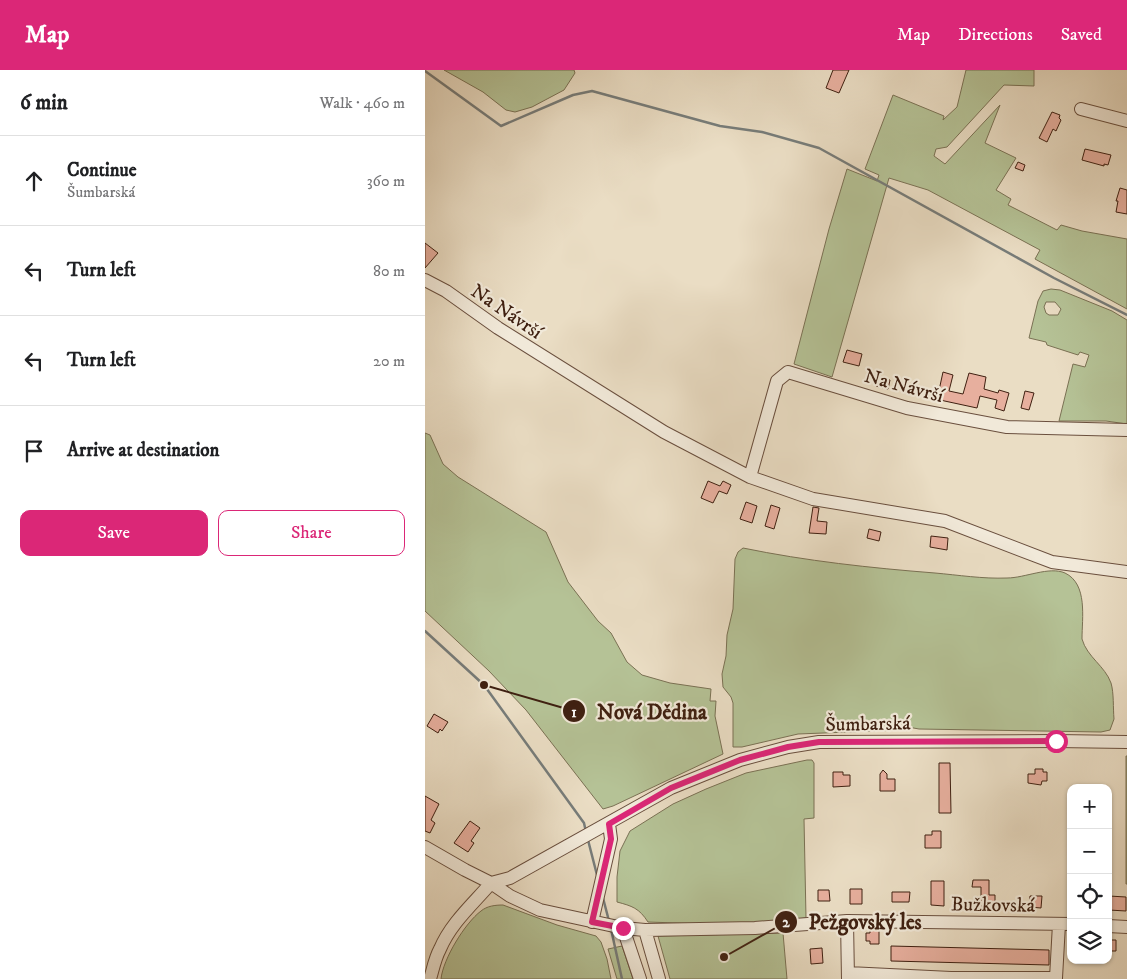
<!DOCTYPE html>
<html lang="en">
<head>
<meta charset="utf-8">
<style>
  body { margin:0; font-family:"IM FELL DW Pica",serif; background:#f6f6f6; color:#202124 }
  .controls { position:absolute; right:15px; bottom:15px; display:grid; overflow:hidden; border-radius:10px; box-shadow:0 1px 4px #0004 }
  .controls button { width:45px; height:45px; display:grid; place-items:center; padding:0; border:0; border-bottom:1px solid #e0e0e0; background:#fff; color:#202124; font:25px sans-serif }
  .stop { position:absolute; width:15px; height:15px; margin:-11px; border:4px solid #db2777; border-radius:50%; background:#fff }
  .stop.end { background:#db2777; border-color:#fff; box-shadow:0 1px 5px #0008 }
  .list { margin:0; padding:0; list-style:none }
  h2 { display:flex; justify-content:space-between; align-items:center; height:65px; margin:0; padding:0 20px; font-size:21px }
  h2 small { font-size:16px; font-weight:400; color:#757577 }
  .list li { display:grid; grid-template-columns:32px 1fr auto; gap:15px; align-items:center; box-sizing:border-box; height:90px; padding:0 20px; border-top:1px solid #e0e0e0 }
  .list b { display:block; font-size:19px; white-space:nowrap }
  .list p { margin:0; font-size:16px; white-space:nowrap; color:#757577 }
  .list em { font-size:16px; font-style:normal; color:#757577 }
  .actions { display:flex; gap:10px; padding:15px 20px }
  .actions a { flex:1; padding:11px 0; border:1px solid #db2777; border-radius:10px; text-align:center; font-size:18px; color:#db2777 }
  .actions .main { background:#db2777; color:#fff }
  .icon { flex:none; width:28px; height:28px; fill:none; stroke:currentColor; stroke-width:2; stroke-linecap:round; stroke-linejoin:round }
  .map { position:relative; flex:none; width:702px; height:909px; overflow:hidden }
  header { display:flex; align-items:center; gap:30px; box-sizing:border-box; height:70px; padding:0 25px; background:#db2777; color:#fff }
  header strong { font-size:24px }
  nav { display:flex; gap:28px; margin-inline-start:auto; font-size:18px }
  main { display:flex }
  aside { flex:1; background:#fff }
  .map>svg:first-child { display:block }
</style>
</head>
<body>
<header>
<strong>Map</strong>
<nav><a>Map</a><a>Directions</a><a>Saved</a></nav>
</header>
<main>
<aside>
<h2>6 min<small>Walk · 460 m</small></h2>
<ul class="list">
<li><svg class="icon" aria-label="ahead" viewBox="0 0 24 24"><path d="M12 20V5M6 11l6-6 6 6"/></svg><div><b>Continue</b><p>Šumbarská</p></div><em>360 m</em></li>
<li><svg class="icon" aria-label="left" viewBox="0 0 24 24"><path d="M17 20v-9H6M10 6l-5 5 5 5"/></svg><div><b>Turn left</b></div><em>80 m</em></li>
<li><svg class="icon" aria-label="left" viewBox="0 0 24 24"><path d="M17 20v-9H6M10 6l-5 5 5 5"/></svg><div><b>Turn left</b></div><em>20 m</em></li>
<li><svg class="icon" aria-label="arrive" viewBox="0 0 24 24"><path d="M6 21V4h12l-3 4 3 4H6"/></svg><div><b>Arrive at destination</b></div></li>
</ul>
<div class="actions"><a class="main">Save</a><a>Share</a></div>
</aside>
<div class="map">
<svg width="702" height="909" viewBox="0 0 702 909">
  <rect width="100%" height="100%" fill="#eaddc4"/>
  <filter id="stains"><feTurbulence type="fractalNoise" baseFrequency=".004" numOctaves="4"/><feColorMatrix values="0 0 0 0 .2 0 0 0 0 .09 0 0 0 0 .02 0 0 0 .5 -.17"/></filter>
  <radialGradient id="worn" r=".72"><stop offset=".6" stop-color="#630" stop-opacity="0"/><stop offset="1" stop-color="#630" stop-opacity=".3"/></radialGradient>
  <!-- green -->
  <path fill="#b5c296" stroke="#7a7154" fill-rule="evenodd" d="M19,0H149L150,3L139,20L107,37L90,42L81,40L58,22Z
    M541,0H609V16L579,15L522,77L511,79L509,86L520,94L575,35L560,73L591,88L571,120L586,129L583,135L632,160L636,155L657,161L702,169V239L610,189L615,180L503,120L464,108L407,307L369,294L404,159L422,99L452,111L454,105L440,99L468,25L519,46L518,50L532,37Z
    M626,219L635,220L687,241L702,250V354L681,351H634L648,294L660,297L664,285L655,282L653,285L622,275L621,272L604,268L613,231L618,221ZM621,232H630L636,239L633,245H624L621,243L619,237Z
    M0,363L5,365L18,394L33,407L121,462L143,512L173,551L186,563L202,592L217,605L245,613L286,619L285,631H291L290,646L298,684L188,736L178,739L101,640L64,601L0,541Z
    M318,478C381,491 446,498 510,503C533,505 558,509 582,508C600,508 624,496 640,503C663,514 657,548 657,569C662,587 680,596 686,613C689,623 688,638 689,649L685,660L676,662L494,659L483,657L475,660L373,664L317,677H308V633L306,627L298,617L297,604L301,586L302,565L308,539L310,489L313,482Z
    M701,686H702V814H701Z
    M382,690H387L389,693V748L379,749L381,848L310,855L223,852C214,838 207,836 192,832V807L195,781L205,761L248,734L281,719L321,703Z
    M78,835L132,855L171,866L176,872L182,889L186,909H16C18,889 40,853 56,841C62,836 70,835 78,835Z
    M358,863L362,909H245L233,866Z
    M197,876L208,909H192L183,879Z"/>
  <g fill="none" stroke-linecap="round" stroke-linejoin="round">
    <!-- stream -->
    <path stroke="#777c79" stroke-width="2.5" d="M0,1L76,56L148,25L167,21L295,56L337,62L394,78L629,208L702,245
      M0,561L59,615L159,753L161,762
      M163,770L172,805
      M178,828L184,851
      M186,859L197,909"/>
  </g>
  <!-- building -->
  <path fill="#e7af9e" stroke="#3f2011" d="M408,0H424L414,23L401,18Z
    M627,42L635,45L634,48L636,50L631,61L628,59L622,72L614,68Z
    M660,79L686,85L683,95L679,94V96L657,90Z
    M593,92L600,95L598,101L590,98Z
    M695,118L702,120V144L691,142L693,131H691Z
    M0,173L13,183L0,198Z
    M422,280L437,284L434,296L418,292Z
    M518,302L528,305L524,321L538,324L544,303L561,307L559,319L573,323L574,320L584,323L579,341L570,338L572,330L555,326L552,338L515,330L516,326L513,325Z
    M453,307L465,310L463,319L451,316Z
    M600,321L609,323L604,340L596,338Z
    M283,411L295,416L298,411L306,415L302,424L294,421L288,433L276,428Z
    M321,432L332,436L327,453L315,449Z
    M346,435L355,438L349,459L340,456Z
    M388,437L394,438L392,451L402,452L401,464L384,463Z
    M444,459L456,462L454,471L442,468Z
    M506,466L523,468L522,480L505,477Z
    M9,644L23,652L17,661L15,659L13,663L2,656Z
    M514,693H525L526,743H514Z
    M610,699H618V702H622V711H617L616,715L603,713V704H610Z
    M458,700L462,704V709H470V721H455V704Z
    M408,702H418V705H425V716L408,717Z
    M0,726L14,734L6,750L10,753L5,763L0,761Z
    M45,751L55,758L46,771L49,773L43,782L29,773Z
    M507,761H516V778H500V765H507Z
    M548,810H564V825H570V837L556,836V817H547Z
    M506,811H519V836L506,835Z
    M425,819H437V834H425Z
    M393,820H404L405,831H393Z
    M467,822H485L484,832H467Z
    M605,826H617L616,838L604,837Z
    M684,826L701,827V841L684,840Z
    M445,859L454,860V874H445V871H441V863H445Z
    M683,870H691V881H683Z
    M466,876L624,880V895L466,891Z
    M397,878L398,893L386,894L385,879Z"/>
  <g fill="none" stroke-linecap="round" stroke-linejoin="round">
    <defs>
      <path id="minor" d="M656,39L702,51
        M0,210L21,221L73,258L239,362L325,407L388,429L520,451L627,492L702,502
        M325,407L352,311L363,302L482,338L582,357L702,360
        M0,777L40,800L66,813L85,826L115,840L198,858L220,860L330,858L422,851L646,854
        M66,813L85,808L246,718L315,690L363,677L394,672L631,671L702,672
        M422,851L423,909
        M167,852L186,769L184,754
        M683,856L702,857
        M198,858L215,909
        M220,860L234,909
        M423,903L526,908H631L634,854
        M5,909C8,899 10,888 15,879C26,853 48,834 66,813"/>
    </defs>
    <!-- minor casing -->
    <use href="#minor" stroke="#6a4f3e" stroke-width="14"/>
    <!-- minor -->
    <use href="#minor" stroke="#f1e9d9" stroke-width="12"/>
  </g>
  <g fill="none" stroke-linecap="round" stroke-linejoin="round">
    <!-- route -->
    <path stroke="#db2777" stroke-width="6" d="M198,858L167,852L186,769L184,754L246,718L315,690L363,677L394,672L631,671"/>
  </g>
  <g text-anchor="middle" stroke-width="4.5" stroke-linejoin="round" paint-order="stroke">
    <!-- street labels -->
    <g font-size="20" fill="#3f2011" stroke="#f1e9d9">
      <text transform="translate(82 241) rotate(34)" y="7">Na Návrší</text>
      <text transform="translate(479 315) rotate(15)" y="7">Na Návrší</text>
      <text transform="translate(443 653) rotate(-1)" y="7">Šumbarská</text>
      <text transform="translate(568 834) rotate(1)" y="7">Bužkovská</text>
    </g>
  </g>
  <!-- callouts -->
  <path fill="none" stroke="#3f2011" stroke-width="2" d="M59 615L149 641M299 887L361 852"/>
  <g fill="#3f2011" stroke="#f1e9d9" stroke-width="2">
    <circle cx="59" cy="615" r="5"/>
    <circle cx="299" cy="887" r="5"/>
    <circle cx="149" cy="641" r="12"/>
    <circle cx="361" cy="852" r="12"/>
  </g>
  <g font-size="15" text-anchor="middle" font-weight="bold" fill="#fff">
    <text x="149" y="647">1</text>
    <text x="361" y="857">2</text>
  </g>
  <g font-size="21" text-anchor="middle" font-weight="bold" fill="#3f2011" stroke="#f1e9d9" stroke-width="4.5" stroke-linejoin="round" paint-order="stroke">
    <text x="227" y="649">Nová Dědina</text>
    <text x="440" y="859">Pežgovský les</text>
  </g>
  <rect width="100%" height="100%" filter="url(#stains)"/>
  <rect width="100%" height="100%" fill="url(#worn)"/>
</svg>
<div class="controls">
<button>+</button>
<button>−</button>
<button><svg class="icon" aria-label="locate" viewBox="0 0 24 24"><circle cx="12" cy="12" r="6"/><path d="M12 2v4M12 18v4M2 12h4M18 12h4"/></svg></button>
<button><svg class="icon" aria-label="layers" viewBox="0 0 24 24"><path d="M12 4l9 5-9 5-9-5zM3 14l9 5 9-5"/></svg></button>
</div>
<div class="stop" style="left:631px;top:671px"></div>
<div class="stop end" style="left:198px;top:858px"></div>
</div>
</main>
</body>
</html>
